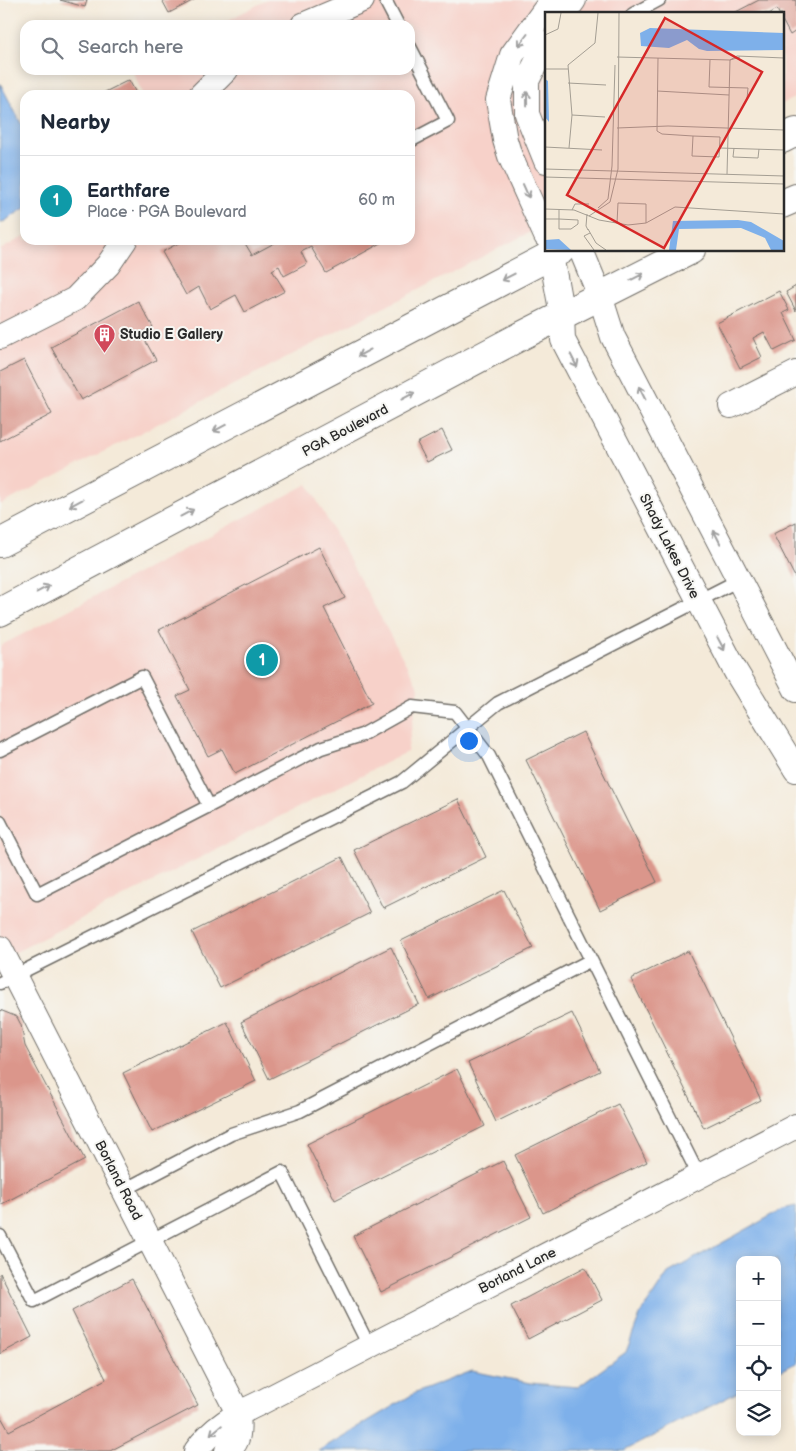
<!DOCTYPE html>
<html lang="en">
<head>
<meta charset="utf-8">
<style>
  body { margin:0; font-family:"Balsamiq Sans",sans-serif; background:#f2f2f3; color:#1f2937 }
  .controls { position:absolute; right:15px; bottom:15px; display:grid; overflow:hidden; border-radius:10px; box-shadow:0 2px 12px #0003 }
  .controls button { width:45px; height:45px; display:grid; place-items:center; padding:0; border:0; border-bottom:1px solid #e0e1e3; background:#fff; color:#1f2937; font:25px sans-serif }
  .you { position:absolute; left:468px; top:740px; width:18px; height:18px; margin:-12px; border:4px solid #fff; border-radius:50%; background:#1a73e8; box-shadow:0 0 0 8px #1a73e833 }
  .badge { display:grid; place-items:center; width:32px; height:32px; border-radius:50%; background:#d1495b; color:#fff; font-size:16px; font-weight:700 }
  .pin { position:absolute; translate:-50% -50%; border:2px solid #fff; box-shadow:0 1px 5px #0006 }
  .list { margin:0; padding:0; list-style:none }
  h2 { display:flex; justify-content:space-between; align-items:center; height:65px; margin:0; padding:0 20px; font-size:21px }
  h2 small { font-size:16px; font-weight:400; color:#747a83 }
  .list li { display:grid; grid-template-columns:32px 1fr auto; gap:15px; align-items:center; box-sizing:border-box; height:90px; padding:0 20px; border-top:1px solid #e0e1e3 }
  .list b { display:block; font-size:19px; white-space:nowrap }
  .list p { margin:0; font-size:16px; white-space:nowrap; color:#747a83 }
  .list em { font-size:16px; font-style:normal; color:#747a83 }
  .icon { flex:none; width:28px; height:28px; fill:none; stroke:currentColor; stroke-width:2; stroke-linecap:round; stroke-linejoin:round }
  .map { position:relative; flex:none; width:796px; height:1451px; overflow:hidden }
  .search { position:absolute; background:#fff; box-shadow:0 2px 12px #0003; left:20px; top:20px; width:395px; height:55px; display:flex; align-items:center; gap:12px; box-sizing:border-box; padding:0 18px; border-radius:15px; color:#747a83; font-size:19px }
  .panel { position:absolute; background:#fff; box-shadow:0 2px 12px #0003; left:20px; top:90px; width:395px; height:155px; border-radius:15px }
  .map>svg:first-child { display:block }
</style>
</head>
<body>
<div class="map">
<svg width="796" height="1451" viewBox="0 0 796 1451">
  <rect width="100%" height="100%" fill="#f6f6f2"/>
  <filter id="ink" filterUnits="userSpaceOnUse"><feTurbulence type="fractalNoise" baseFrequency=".02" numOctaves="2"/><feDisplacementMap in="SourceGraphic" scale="10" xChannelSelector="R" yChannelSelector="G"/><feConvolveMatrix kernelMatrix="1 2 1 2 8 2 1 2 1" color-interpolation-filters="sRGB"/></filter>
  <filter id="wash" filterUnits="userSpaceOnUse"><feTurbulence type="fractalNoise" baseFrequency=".0096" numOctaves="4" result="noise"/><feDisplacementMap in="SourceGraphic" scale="20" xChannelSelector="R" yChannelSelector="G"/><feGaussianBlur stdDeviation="1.12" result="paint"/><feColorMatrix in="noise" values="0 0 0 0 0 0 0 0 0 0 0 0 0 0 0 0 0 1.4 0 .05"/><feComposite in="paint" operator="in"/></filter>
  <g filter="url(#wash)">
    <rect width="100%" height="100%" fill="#f4ead9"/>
    <!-- built -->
    <path fill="#f7d1c9" d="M267,0H796V97L782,104V14H546V224L0,505V250L25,236V240H410V95H143L132,70H410V25H219Z
      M308,484L419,688L407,752L0,960V646Z"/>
    <!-- water -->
    <path fill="#7eb0ea" stroke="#546e8a" d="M0,83L25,131V208L0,224Z
      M796,1206V1363L777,1372V1260H740V1391L624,1451H318L415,1393L472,1371L530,1383L578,1387L626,1352L640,1315L668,1273L783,1209Z"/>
    <g id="blocks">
      <!-- building -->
      <path fill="#db968b" d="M60,0H87L85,7Z
        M162,0H194L169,13Z
        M759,0H796V31L790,35L782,20V14H779L777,9L769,14H732Z
        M129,80L137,95H99Z
        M184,240H243L252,255L280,240H387L326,273L311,247L301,252L307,264L284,276L279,266L272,270L285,291L245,312L236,295L210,309L199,287L186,295L162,252Z
        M796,286V311L786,292Z
        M779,291L789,310L783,313L796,340L774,351L764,332L753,338L762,357L740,368L717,323Z
        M138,301L153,327L141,333L156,360L81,400L51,347Z
        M24,360L52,414L0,441V372Z
        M442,430L452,450L427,462L417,443Z
        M796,522V579L773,534Z
        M319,547L345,598L324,608L372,703L235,774L222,749L208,756L177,696L190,690L159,630Z
        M583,732L657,882L600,910L526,760Z
        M458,799L486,857L383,908L354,850Z
        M342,857L370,913L220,988L192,932Z
        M504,890L533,948L429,999L401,941Z
        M391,947L419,1004L269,1079L241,1022Z
        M688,951L761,1100L704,1128L631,979Z
        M0,1010L17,1017L21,1025L25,1046L85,1160L0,1205Z
        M572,1013L600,1071L496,1122L468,1063Z
        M227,1022L256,1081L152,1132L123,1073Z
        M457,1069L485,1126L335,1200L307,1144Z
        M618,1104L647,1162L543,1213L515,1155Z
        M503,1161L531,1217L381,1292L353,1236Z
        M585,1267L602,1300L528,1339L511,1306Z
        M0,1273L32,1337L0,1354Z
        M132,1279L198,1405L110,1451H0V1415L9,1431L106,1379L72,1311Z"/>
    </g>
  </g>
  <g filter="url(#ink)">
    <use href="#blocks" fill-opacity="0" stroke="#716e68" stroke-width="1"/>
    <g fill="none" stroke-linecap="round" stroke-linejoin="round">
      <defs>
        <path id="service" d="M385,0L398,25
          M633,14L659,0
          M410,47L448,121L410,141
          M0,750L142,677L209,806L37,894L0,822
          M209,806L321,748L362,735L412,707L455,712L489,756L699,1176
          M0,983L402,782L498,703L739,580
          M124,1190L231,1134L300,1111L591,960
          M0,1236L34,1301L282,1172L369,1346"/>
        <path id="minor" d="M564,14L574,0
          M303,25L362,0
          M546,43L527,81V114L546,161
          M201,95L226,70
          M546,236L510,156L505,140L498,100L512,55L552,0
          M550,250L562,315L563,340L736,672L796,770
          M581,250L600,296L613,337L796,690
          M0,337L75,299L108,265L125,240
          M731,406L796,373
          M0,948L238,1413C239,1427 241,1442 227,1451
          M196,1451C212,1428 236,1414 260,1403L796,1126"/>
        <path id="primary" d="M782,139L796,132
          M782,204L796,198
          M0,543L561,250
          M0,612L523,335L691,250"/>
      </defs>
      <!-- service casing -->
      <use href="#service" stroke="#716e68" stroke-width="15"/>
      <!-- minor casing -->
      <use href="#minor" stroke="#716e68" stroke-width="26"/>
      <!-- primary casing -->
      <use href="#primary" stroke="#716e68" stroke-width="30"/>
      <!-- service -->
      <use href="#service" stroke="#fff" stroke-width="12"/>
      <!-- minor -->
      <use href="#minor" stroke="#fff" stroke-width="24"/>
      <!-- primary -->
      <use href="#primary" stroke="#fff" stroke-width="28"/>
    </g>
    <!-- one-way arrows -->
    <defs><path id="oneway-shaft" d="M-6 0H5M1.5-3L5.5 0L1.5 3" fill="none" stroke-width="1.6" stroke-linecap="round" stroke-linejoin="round" transform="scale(1.25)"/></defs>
    <g stroke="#a0a0a0">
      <use href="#oneway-shaft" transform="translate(523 40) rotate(127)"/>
      <use href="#oneway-shaft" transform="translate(527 99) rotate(-91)"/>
      <use href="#oneway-shaft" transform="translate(526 191) rotate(66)"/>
      <use href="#oneway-shaft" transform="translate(508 277) rotate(153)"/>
      <use href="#oneway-shaft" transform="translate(637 277) rotate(-27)"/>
      <use href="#oneway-shaft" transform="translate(364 353) rotate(152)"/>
      <use href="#oneway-shaft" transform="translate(574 361) rotate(63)"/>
      <use href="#oneway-shaft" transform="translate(642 393) rotate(-117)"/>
      <use href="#oneway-shaft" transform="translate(408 396) rotate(-28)"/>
      <use href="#oneway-shaft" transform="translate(220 428) rotate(152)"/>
      <use href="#oneway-shaft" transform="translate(76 503) rotate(152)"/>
      <use href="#oneway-shaft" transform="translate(187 513) rotate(-28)"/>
      <use href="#oneway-shaft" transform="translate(717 537) rotate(-117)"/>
      <use href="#oneway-shaft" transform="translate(43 589) rotate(-28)"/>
      <use href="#oneway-shaft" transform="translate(721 644) rotate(62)"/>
      <use href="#oneway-shaft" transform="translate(216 1430) rotate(141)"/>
    </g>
  </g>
  <!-- icons -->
  <defs>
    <symbol id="building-pin" viewBox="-11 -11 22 30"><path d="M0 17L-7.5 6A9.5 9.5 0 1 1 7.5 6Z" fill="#d1495b" stroke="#f6f6f2"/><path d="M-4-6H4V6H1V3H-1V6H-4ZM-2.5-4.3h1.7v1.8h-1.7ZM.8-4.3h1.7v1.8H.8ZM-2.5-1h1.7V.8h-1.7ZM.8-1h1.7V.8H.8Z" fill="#fff"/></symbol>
  </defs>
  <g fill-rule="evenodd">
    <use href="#building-pin" x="92" y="322" width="25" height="34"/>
  </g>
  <g text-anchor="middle" stroke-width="4" stroke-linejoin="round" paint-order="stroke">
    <!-- poi labels -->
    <g font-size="14" font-weight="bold" fill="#2b2b2b" stroke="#f6f6f2" text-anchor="start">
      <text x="120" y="339">Studio E Gallery</text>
    </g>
    <!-- street labels -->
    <g font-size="14" fill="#2b2b2b" stroke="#f6f6f2">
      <text transform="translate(345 430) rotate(-28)" y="5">PGA Boulevard</text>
      <text transform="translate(670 546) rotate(63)" y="5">Shady Lakes Drive</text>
      <text transform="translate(119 1180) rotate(63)" y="5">Borland Road</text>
      <text transform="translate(517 1270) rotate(-27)" y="5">Borland Lane</text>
    </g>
  </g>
  <!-- overview -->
  <g transform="translate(545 12)">
    <rect width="239" height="239" fill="#f4ead9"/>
    <path d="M105,16L239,21V38L162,39L154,37L142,28L124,36L96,34L95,21ZM0,67L3,69L4,110L0,105ZM193,208L206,210L239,229V238H226L220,226L196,216L134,217L131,238H124L128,209ZM14,227L26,238L0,237V228Z" fill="#7eb0ea"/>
    <path fill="none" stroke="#a49e93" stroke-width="1" d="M0,23L13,17L16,1M72,45L185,48L195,45M113,46L112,119L117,122L148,124M165,48L164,75L203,76L202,87M185,48L192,44L239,46M0,57H23M23,71L61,73M112,79L184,83M27,103L60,105M72,116L123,114L239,118M148,124L175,125L174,145L147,144ZM0,135L57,138M24,136L27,103L23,53L50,31L53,1M175,136L239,138M189,136L188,145L213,146L214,137M0,157L239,164M182,162L185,48M0,165L239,172M53,196L63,187L67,154L70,53M0,197L29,198L54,208L83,213L101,211L130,195L239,202M27,198L30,192H44M42,202L41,214L43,218M44,204L65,190L73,157L74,1M0,207H14L33,208V212L26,217H14V198M72,211L73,191L101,192V211M43,217L51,231L61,238M45,221L39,224L49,238"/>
    <path fill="#d62828" fill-opacity="0.15" stroke="#d62828" stroke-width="2.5" d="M120,6L217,60L119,236L22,183Z"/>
    <rect width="239" height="239" fill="none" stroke="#2b2b2b" stroke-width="2.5"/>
  </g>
</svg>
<div class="controls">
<button>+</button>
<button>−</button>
<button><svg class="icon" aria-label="locate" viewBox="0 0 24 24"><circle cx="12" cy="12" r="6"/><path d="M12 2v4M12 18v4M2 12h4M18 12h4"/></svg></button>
<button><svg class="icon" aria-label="layers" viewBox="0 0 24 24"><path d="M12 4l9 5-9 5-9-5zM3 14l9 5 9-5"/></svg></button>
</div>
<div class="you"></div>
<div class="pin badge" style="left:262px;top:660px;background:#0f9aa8">1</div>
<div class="search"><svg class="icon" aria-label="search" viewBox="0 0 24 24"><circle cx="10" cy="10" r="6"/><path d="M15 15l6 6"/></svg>Search here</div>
<section class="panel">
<h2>Nearby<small></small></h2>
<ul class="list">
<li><span class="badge" style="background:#0f9aa8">1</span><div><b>Earthfare</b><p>Place · PGA Boulevard</p></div><em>60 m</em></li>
</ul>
</section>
</div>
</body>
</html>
